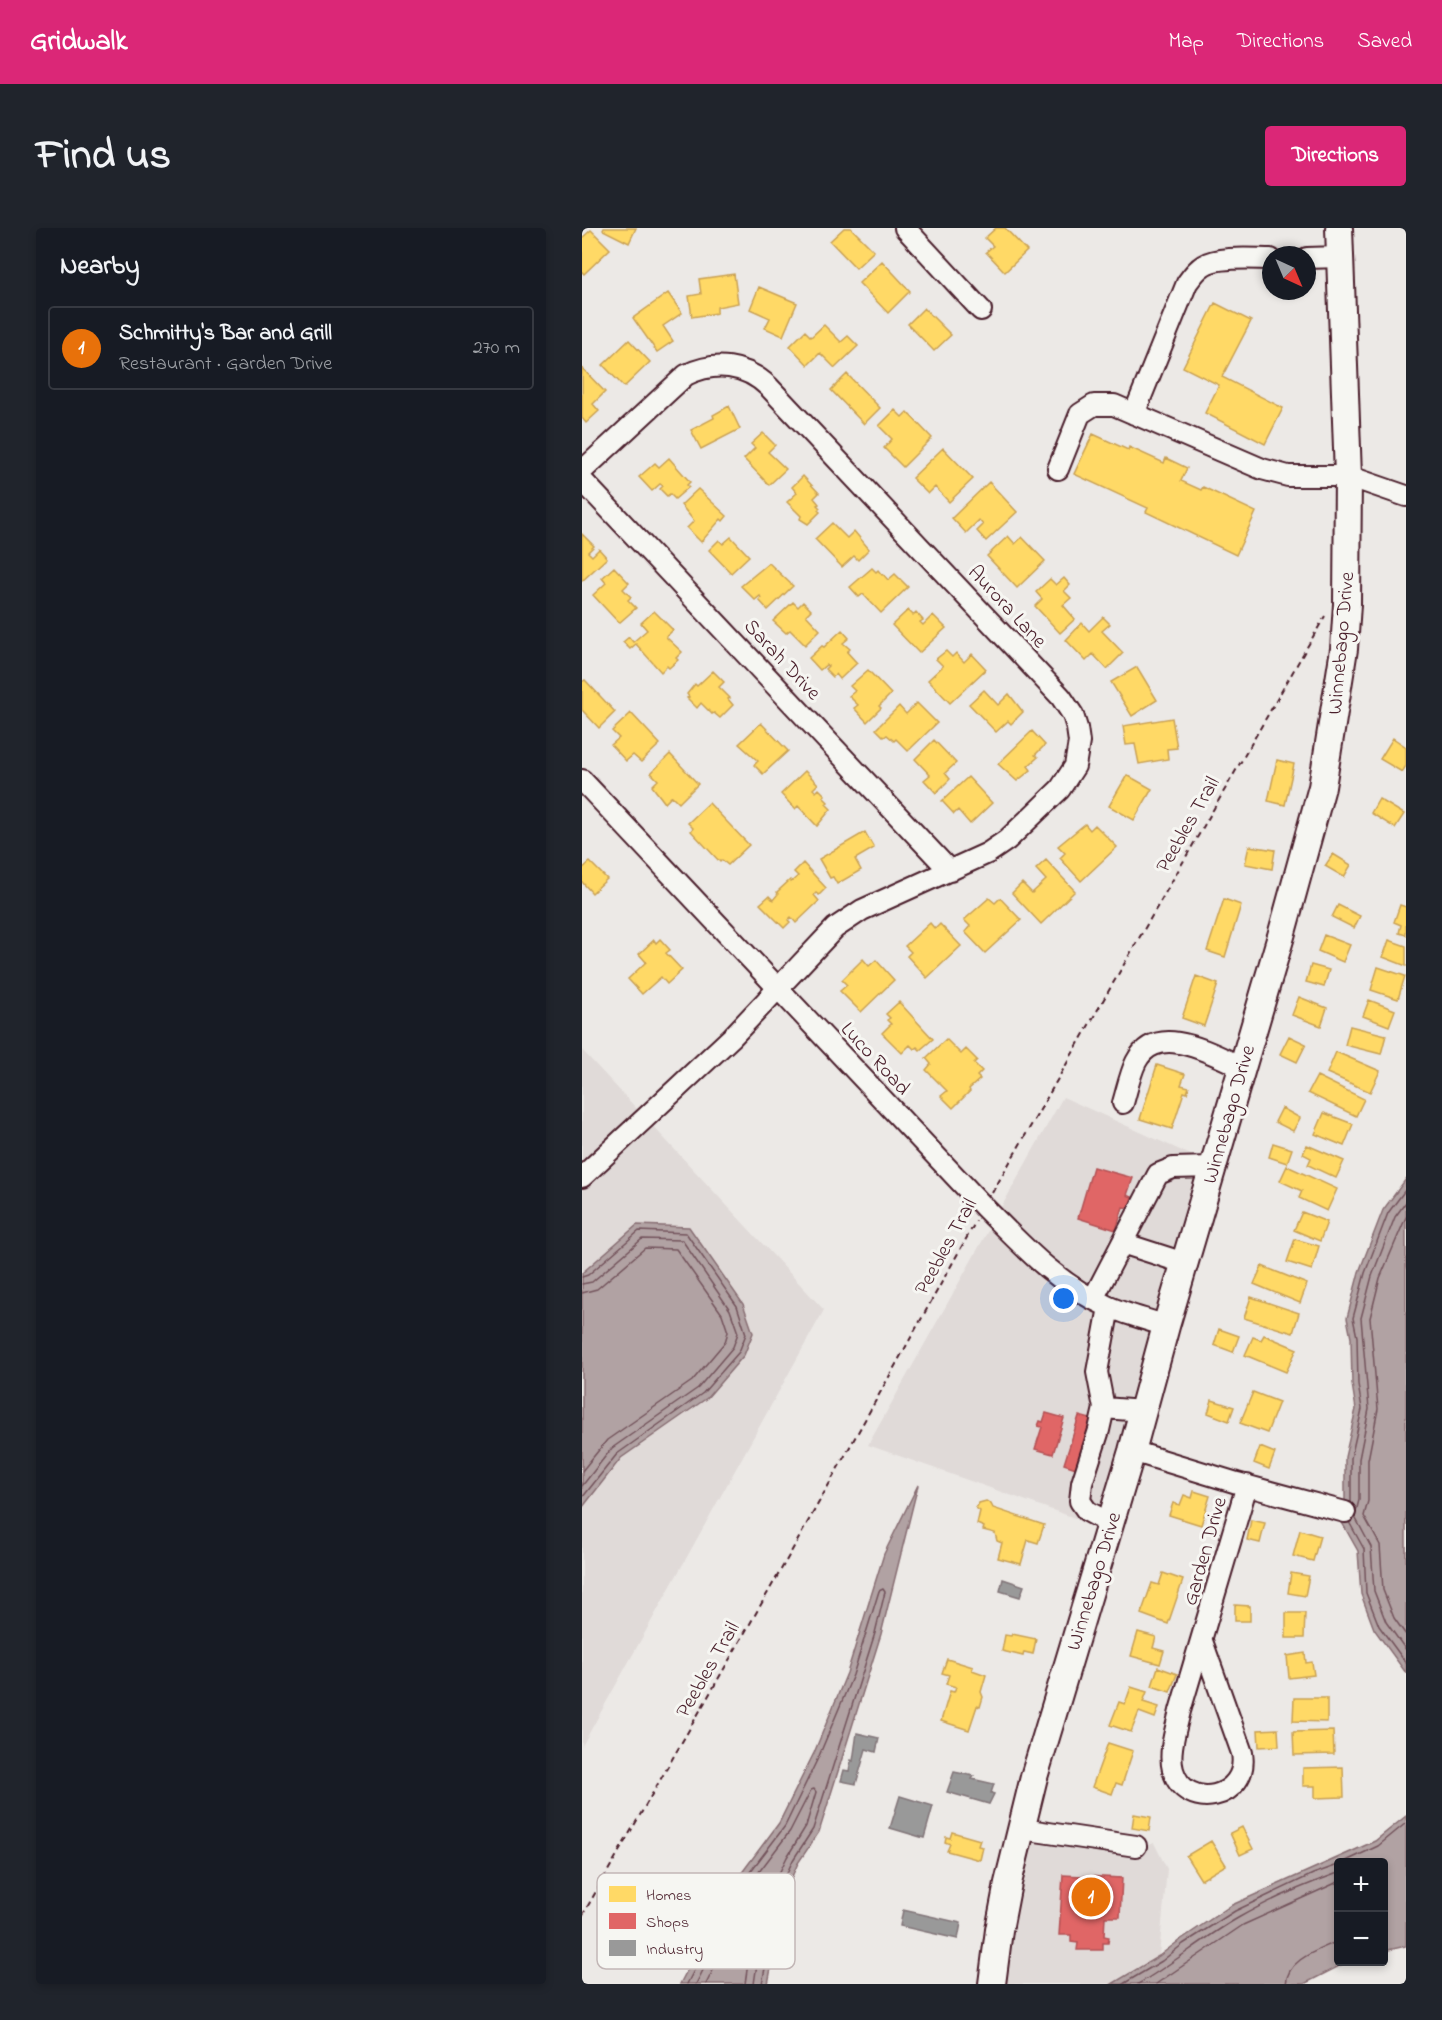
<!DOCTYPE html>
<html lang="en">
<head>
<meta charset="utf-8">
<style>
  body { margin:0; font-family:"Indie Flower",sans-serif; background:#20242c; color:#f1f3f6 }
  .controls { position:absolute; right:18px; bottom:18px; display:grid; overflow:hidden; border-radius:6px; box-shadow:0 3px 9px #0003 }
  .controls button { width:54px; height:54px; display:grid; place-items:center; padding:0; border:0; border-bottom:2px solid #363941; background:#171b24; color:#f1f3f6; font:30px sans-serif }
  .compass { position:absolute; left:680px; top:18px; width:54px; height:54px; border-radius:50%; background:#171b24; box-shadow:0 3px 9px #0003; rotate:136deg }
  .you { position:absolute; left:482px; top:1071px; width:21px; height:21px; margin:-15px; border:4px solid #fff; border-radius:50%; background:#1a73e8; box-shadow:0 0 0 9px #1a73e833 }
  .badge { display:grid; place-items:center; width:39px; height:39px; border-radius:50%; background:#db2777; color:#fff; font-size:20px; font-weight:700 }
  .pin { position:absolute; translate:-50% -50%; border:3px solid #fff; box-shadow:0 2px 6px #0006 }
  .list { margin:0; padding:0; list-style:none }
  h2 { display:flex; justify-content:space-between; align-items:center; height:78px; margin:0; padding:0 24px; font-size:26px }
  h2 small { font-size:20px; font-weight:400; color:#9ea1a6 }
  .list li { display:grid; grid-template-columns:39px 1fr auto; gap:18px; align-items:center; box-sizing:border-box; height:84px; margin:0 12px 12px; padding:0 12px; border:2px solid #363941; border-radius:6px }
  .list b { display:block; font-size:22px; white-space:nowrap }
  .list p { margin:0; font-size:20px; white-space:nowrap; color:#9ea1a6 }
  .list em { font-size:20px; font-style:normal; color:#9ea1a6 }
  .map { position:relative; flex:none; width:824px; height:1756px; overflow:hidden; border-radius:6px }
  header { display:flex; align-items:center; gap:36px; box-sizing:border-box; height:84px; padding:0 30px; background:#db2777; color:#fff }
  header strong { font-size:28px }
  nav { display:flex; gap:33px; margin-inline-start:auto; font-size:21px }
  .intro { display:flex; align-items:center; justify-content:space-between; box-sizing:border-box; height:144px; padding:0 36px }
  h1 { margin:0; font-size:42px }
  .button { padding:15px 27px; border-radius:6px; background:#db2777; color:#fff; font-size:21px; font-weight:700 }
  main { display:flex; gap:36px; padding:0 36px }
  aside { flex:1; background:#171b24; border-radius:6px; box-shadow:0 3px 9px #0003 }
  .map>svg:first-child { display:block }
</style>
</head>
<body>
<header>
<strong>Gridwalk</strong>
<nav><a>Map</a><a>Directions</a><a>Saved</a></nav>
</header>
<div class="intro"><h1>Find us</h1><a class="button">Directions</a></div>
<main>
<aside>
<h2>Nearby<small></small></h2>
<ul class="list">
<li><span class="badge" style="background:#e8710a">1</span><div><b>Schmitty's Bar and Grill</b><p>Restaurant · Garden Drive</p></div><em>270 m</em></li>
</ul>
</aside>
<div class="map">
<svg width="824" height="1756" viewBox="0 0 824 1756">
  <rect width="100%" height="100%" fill="#ece9e6"/>
  <filter id="ink" filterUnits="userSpaceOnUse"><feTurbulence type="fractalNoise" baseFrequency=".0167" numOctaves="2"/><feDisplacementMap in="SourceGraphic" scale="12" xChannelSelector="R" yChannelSelector="G"/><feConvolveMatrix kernelMatrix="1 2 1 2 8 2 1 2 1" color-interpolation-filters="sRGB"/></filter>
  <g filter="url(#ink)">
    <!-- built -->
    <path fill="#e0dad8" d="M0,822L242,1082L0,1518Z
      M481,869L631,937L527,1302L286,1217Z
      M440,1601L554,1618H565L572,1615L585,1641L577,1728L530,1756H410Z"/>
    <!-- water -->
    <path fill="#b1a2a3" stroke="#886e73" stroke-width="1.5" d="M824,951V1445L792,1401L779,1366L776,1323L758,1291L763,1272V1229L774,1181L770,1156L769,1110L765,1090L777,1044L801,982Z
      M55,997L107,999L161,1076L171,1105L162,1127L125,1170L39,1230L0,1280V1045Z
      M336,1257L299,1406L237,1604L216,1635L204,1662L186,1756H98L147,1662L197,1595L232,1525L265,1445L302,1326Z
      M824,1588V1718L802,1723V1634H756V1734H765L722,1756H530L577,1728L598,1712L650,1677L793,1613Z"/>
    <!-- homes -->
    <path fill="#ffd966" stroke="#c9a154" stroke-width="1.5" d="M22,0H54L47,15L21,2Z
      M262,0H269L292,23L274,40L248,13Z
      M414,0H423L445,23L423,44L404,24L411,18L403,10Z
      M9,2L28,21L2,46L0,44V10Z
      M300,33L328,63L306,85L277,55Z
      M152,46L156,75L135,79V85L110,89L107,68L119,66L117,51Z
      M177,59L215,75L201,108L183,100L188,90L168,81Z
      M86,65L100,85L81,98L91,113L75,124L51,90Z
      M633,75L669,93L640,149L701,180L683,216L623,185L637,157L601,139Z
      M342,80L369,107L352,123L326,96Z
      M242,97L259,114L266,108L276,118L253,140L238,125L226,137L208,118L223,103L229,109Z
      M47,112L68,134L42,159L21,137Z
      M0,140L23,164L11,176L17,183L4,195L0,190Z
      M265,146L298,180L282,196L249,162Z
      M147,178L158,201L119,221L109,202L132,190L131,187Z
      M313,182L320,189L325,184L350,210L321,239L302,220L310,211L297,198Z
      M181,205L193,217L186,224L204,241L187,257L162,231L173,220L169,216Z
      M511,206L546,222L547,219L582,235L584,230L605,240L599,253L619,262L621,259L674,284L654,327L564,284L566,280L492,246Z
      M361,220L391,251L367,274L353,259L346,266L330,250Z
      M87,230L108,254L105,257L107,259L93,271L88,266L85,268L78,261L81,258L78,256L70,263L57,249L73,235L77,239Z
      M221,248L237,265L232,270L237,276L235,277L238,280L236,282L238,284L226,296L218,291L219,288L205,274L215,265L210,259Z
      M407,254L435,284L404,313L395,303L401,297L397,292L384,305L370,290Z
      M116,261L145,288L141,293L139,291L119,314L105,300L112,293L99,277Z
      M250,295L265,310L272,303L287,321L276,332L272,328L260,339L233,311Z
      M0,306L12,318L6,324L10,328L17,321L25,330L0,353Z
      M426,308L433,316L440,309L463,333L435,360L405,328Z
      M149,309L167,328L149,345L127,322L137,312L141,316Z
      M187,335L211,358L186,382L177,372L179,370L178,368L173,372L159,358Z
      M32,339L47,355L41,361L49,369L46,372L54,380L37,395L11,367L24,355L20,350Z
      M290,340L294,344L296,342L300,347L301,346L306,352L313,346L326,359L299,385L281,366L277,369L268,359Z
      M482,350L488,357L482,363L489,370L481,377L493,391L478,405L453,378L460,371L454,364L468,351L474,357Z
      M211,374L216,379L221,374L229,382L224,387L238,402L223,417L208,402L204,405L191,393Z
      M326,382L331,387L334,384L341,392L338,394L341,397L351,387L364,400L337,425L310,397Z
      M72,383L91,402L84,409L100,424L94,430L96,432L87,440L85,438L79,444L54,416L48,421L41,414L47,409L51,414L65,402L59,395Z
      M521,389L528,396L520,403L541,425L525,441L511,426L504,433L484,412L500,395L507,403Z
      M260,402L267,410L261,415L268,421L265,424L275,435L258,451L254,446L251,449L243,441L246,438L244,437L238,442L227,430L240,418L242,419Z
      M364,423L370,429L374,425L382,434L390,426L404,441L368,475L346,452L361,438L354,431Z
      M555,439L575,472L550,488L529,454Z
      M286,442L309,466L297,478L299,480L285,494L272,480L276,477L267,468L273,463L268,458Z
      M131,443L142,454L137,459L148,470L146,471L151,477L138,490L132,485L130,486L119,475L115,480L105,470L107,469L105,466L113,456L115,458Z
      M3,452L33,484L17,500L0,482V454Z
      M402,462L416,477L427,466L441,484L429,496L426,493L414,504L387,476Z
      M335,475L355,495L326,523L314,511L312,513L305,507L302,509L294,501L317,478L324,486Z
      M49,485L78,516L59,534L51,527L44,533L29,517L37,510L30,503Z
      M590,490L595,520L585,521L586,531L557,536L553,516L544,517L541,498Z
      M179,495L206,523L181,546L172,537L176,533L157,516Z
      M450,503L463,517L453,527L456,529L446,538L449,542L435,553L416,536Z
      M811,510L824,519V538L820,544L798,531Z
      M352,512L374,535L363,545L368,551L354,565L342,552L348,547L333,531Z
      M88,526L116,556L97,575L90,568L83,575L70,558L76,552L69,545Z
      M695,532L712,536L703,577L686,573Z
      M223,543L236,556L231,561L234,564L237,561L243,567L241,569L246,574L244,576L249,581L235,598L216,578L213,581L199,566Z
      M545,547L570,561L552,592L527,578Z
      M386,549L410,575L388,596L376,582L372,586L360,573Z
      M797,571L822,586L813,600L789,585Z
      M127,575L167,617L146,637L140,632L138,634L109,603L111,600L106,595Z
      M503,596L508,602L513,597L535,619L499,653L478,630L483,625L476,618Z
      M283,604L292,620L273,631L279,642L255,656L251,649L248,650L237,631Z
      M667,618L693,622L690,641L663,636Z
      M751,626L769,637L762,649L743,638Z
      M464,632L493,663L459,696L430,665L440,655L450,665L464,652L454,641Z
      M8,634L25,651L10,665L0,654V641Z
      M221,635L244,660L237,667L234,665L232,667L237,673L214,695L209,689L206,692L208,694L202,700L178,676L187,668L191,672L196,666L195,664L208,652L209,654L216,648L212,644Z
      M407,670L413,675L418,670L439,692L403,725L383,704L388,698L382,692Z
      M642,671L659,677L643,729L625,723Z
      M756,677L778,688L772,700L750,689Z
      M818,677L824,679V707L817,705L819,697L812,694Z
      M348,695L353,701L358,696L379,718L345,750L325,728L329,724L323,718Z
      M742,707L768,717L761,734L736,723Z
      M78,711L88,722L84,725L100,742L85,756L79,749L60,766L46,751L64,734L57,726L72,712L74,715Z
      M807,712L824,718V738L801,729Z
      M281,731L287,738L294,732L312,752L279,784L258,763L265,757L260,752Z
      M729,737L747,742L742,759L724,754Z
      M796,739L823,748L816,771L789,762Z
      M614,748L636,756L622,798L600,790Z
      M717,769L745,780L739,798L710,787Z
      M787,772L813,782L807,798L781,788Z
      M317,774L351,811L338,822L335,819L332,821L328,817L320,825L300,805L309,796L305,792L308,790L304,786Z
      M768,798L804,807L799,826L763,817Z
      M707,808L724,816L715,834L698,826Z
      M364,811L379,826L384,821L395,832L392,835L400,843L395,848L398,851L387,861L388,863L371,880L359,868L365,863L344,842L349,836L344,830Z
      M754,824L798,843L788,864L745,845Z
      M575,837L603,846L599,857L607,859L605,865L602,864L590,901L558,891Z
      M735,848L782,871L774,888L726,865Z
      M700,880L718,890L711,903L693,894Z
      M742,885L771,896L762,918L733,906Z
      M691,915L710,921L705,935L687,929Z
      M725,917L762,933L754,950L726,937L729,930L721,926Z
      M705,938L755,961L745,983L717,970L720,963L698,953Z
      M720,984L745,994L738,1013L712,1002Z
      M713,1011L737,1018L730,1042L705,1034Z
      M680,1038L725,1056L718,1075L672,1056Z
      M669,1069L717,1085L711,1105L662,1090Z
      M637,1101L657,1108L651,1124L632,1117Z
      M682,1107L715,1121L704,1144L663,1127L671,1109L679,1112Z
      M671,1164L697,1174L685,1205L658,1195Z
      M630,1172L652,1179L647,1193L626,1185Z
      M678,1219L693,1225L687,1241L672,1235Z
      M612,1263L628,1268L619,1297L587,1287L591,1275L598,1277L602,1267L610,1270Z
      M404,1273L409,1276L411,1280L462,1297L456,1315L446,1312L439,1336L416,1330L420,1315L415,1313L413,1305L401,1302L402,1299L395,1296L398,1283L394,1280L397,1275Z
      M669,1292L683,1295L678,1315L665,1312Z
      M718,1302L738,1308L731,1333L711,1328Z
      M581,1345L601,1352L586,1396L559,1386L570,1355L577,1357Z
      M709,1345L727,1348L723,1368L706,1365Z
      M653,1377L668,1378V1393H653Z
      M704,1385H723L722,1410H704Z
      M556,1404L574,1409L571,1420L582,1423L578,1436L549,1428Z
      M430,1406L454,1411L451,1426L442,1424L441,1428L420,1423L423,1407L429,1408Z
      M723,1425L724,1435L730,1434L732,1447L707,1450L705,1428Z
      M365,1431L391,1439L390,1442L404,1447L399,1464L401,1469L398,1479L395,1478L387,1502L359,1493L368,1463L372,1464L374,1459L364,1456L367,1447L360,1445Z
      M576,1439L595,1446L588,1464L570,1458Z
      M549,1459L565,1464L561,1474L577,1479L573,1490L557,1484L549,1504L528,1497L537,1474L543,1476Z
      M712,1470H745V1494L711,1493Z
      M696,1501L697,1518L677,1519L676,1502Z
      M751,1503L752,1526L712,1527L711,1504Z
      M526,1515L551,1523L540,1557L534,1555L530,1566L510,1559Z
      M761,1539L762,1569L733,1570V1558H721V1540Z
      M552,1586L569,1589L567,1603L550,1600Z
      M660,1599L671,1621L658,1627L648,1605Z
      M370,1604L398,1612L396,1618L401,1619L398,1632L365,1623L368,1616L363,1614L364,1609L368,1610Z
      M629,1613L644,1637L619,1652L604,1628Z"/>
    <!-- shops -->
    <path fill="#e06666" stroke="#b35154" stroke-width="1.5" d="M511,939L551,950L545,967L550,969L547,980L541,979L534,1002L496,990Z
      M464,1185L482,1190L471,1226L453,1221L460,1199L456,1198L458,1193L461,1194Z
      M497,1188L512,1192L497,1241L482,1236Z
      M481,1647L540,1650L538,1689H523L522,1708L527,1709L526,1715H521V1722H495L496,1715L489,1714V1707H477Z"/>
    <!-- industry -->
    <path fill="#999" stroke="#817478" stroke-width="1.5" d="M421,1351L442,1358L438,1369L418,1363Z
      M275,1505L297,1510L294,1524L284,1521L274,1556L259,1553L262,1542L267,1543L269,1532L271,1533Z
      M372,1544L392,1548L390,1551L412,1556L409,1565L412,1566L407,1576L365,1564Z
      M318,1568L351,1578L342,1610L308,1600Z
      M321,1682L379,1695L376,1711L318,1698Z"/>
    <g fill="none" stroke-linecap="round" stroke-linejoin="round">
      <!-- shore -->
      <path stroke="#73535b" stroke-width="1.5" d="M824,989L798,1050L788,1090L796,1181L786,1232V1273L782,1288L798,1317L801,1362L812,1390L824,1407
        M0,1049L6,1047L57,1003L104,1005L155,1078L164,1106L157,1124L121,1165L35,1226L0,1270
        M0,1056L10,1054L60,1011L100,1012L148,1082L156,1105L151,1119L116,1160L30,1220L0,1258
        M0,1065L15,1061L63,1020L94,1021L140,1086L146,1104L143,1114L110,1153L25,1212L0,1243
        M769,1275V1230L780,1181L776,1156L775,1109L771,1090L783,1045L806,985L824,961
        M774,1284L777,1272V1231L787,1181L779,1090L790,1048L813,989L824,974
        M773,1289L789,1319L792,1363L804,1394L824,1422
        M767,1294L782,1321L784,1365L797,1398L824,1435
        M762,1634L796,1618L824,1595
        M105,1756L152,1665L203,1598L237,1528L271,1447L297,1363L301,1361L303,1364L293,1405L231,1601L211,1632L198,1660L180,1756
        M114,1756L158,1669L208,1603L229,1562L232,1561L234,1564L224,1598L205,1629L191,1658L176,1729L172,1756
        M124,1756L166,1674L178,1661L180,1664L167,1728L163,1756
        M541,1756L580,1733L601,1716L653,1683L731,1646L756,1637
        M556,1756C591,1736 621,1710 656,1690C687,1672 723,1657 756,1645
        M574,1756L661,1697L756,1654
        M704,1756C705,1731 737,1722 756,1713"/>
      <defs>
        <path id="minor" d="M323,0L399,82
          M725,30L757,29
          M552,186L605,55C610,48 615,41 622,37C636,28 671,31 689,31
          M476,241L498,186L512,177H532L680,241L706,248H766L824,268
          M0,243L104,147C133,133 163,136 187,159L479,469L491,487L495,500L497,514L493,538L478,561L425,612L406,625L280,682L253,700L150,809L0,949
          M0,252L368,643
          M0,552L402,979C438,1015 475,1056 523,1077C542,1086 564,1091 584,1098
          M541,875C545,862 548,846 554,834C575,793 630,826 660,839
          M540,1015L602,1035
          M511,1071L576,946L591,940L630,939
          M527,1079L515,1144L522,1180L517,1202L500,1255L498,1273L505,1283L529,1296
          M522,1180L561,1183
          M550,1223L655,1255L763,1284
          M620,1413L660,1525C668,1571 603,1585 591,1542C586,1524 594,1501 598,1483L665,1257
          M440,1601L554,1618"/>
        <path id="major" d="M410,1756L417,1702L426,1655L452,1549L550,1223L584,1098L699,708L740,559L762,421L765,376L766,248L757,0"/>
      </defs>
      <!-- minor casing -->
      <use href="#minor" stroke="#4a1f2b" stroke-width="24"/>
      <!-- major casing -->
      <use href="#major" stroke="#4a1f2b" stroke-width="30"/>
      <!-- path -->
      <path stroke="#4a1f2b" stroke-width="2" stroke-dasharray="6 4.5" stroke-linecap="butt" d="M410,965L743,388
        M0,1688L208,1326L394,993"/>
      <!-- minor -->
      <use href="#minor" stroke="#f6f6f2" stroke-width="20"/>
      <!-- major -->
      <use href="#major" stroke="#f6f6f2" stroke-width="26"/>
    </g>
  </g>
  <g text-anchor="middle" stroke-width="6" stroke-linejoin="round" paint-order="stroke">
    <!-- street labels -->
    <g font-size="21" fill="#4a1f2b" stroke="#f6f6f2">
      <text transform="translate(426 378) rotate(47)" y="7">Aurora Lane</text>
      <text transform="translate(758 415) rotate(-85)" y="7">Winnebago Drive</text>
      <text transform="translate(201 431) rotate(47)" y="7">Sarah Drive</text>
      <text transform="translate(605 596) rotate(-60)" y="7">Peebles Trail</text>
      <text transform="translate(294 830) rotate(47)" y="7">Luco Road</text>
      <text transform="translate(646 886) rotate(-74)" y="7">Winnebago Drive</text>
      <text transform="translate(363 1018) rotate(-61)" y="7">Peebles Trail</text>
      <text transform="translate(622 1323) rotate(-74)" y="7">Garden Drive</text>
      <text transform="translate(511 1353) rotate(-73)" y="7">Winnebago Drive</text>
      <text transform="translate(125 1441) rotate(-60)" y="7">Peebles Trail</text>
    </g>
  </g>
  <!-- legend -->
  <rect x="15" y="1645" width="198" height="96" rx="9" fill="#f6f6f2" stroke="#c2b6b6" stroke-width="1.5"/>
  <rect x="27" y="1658" width="27" height="16" fill="#ffd966"/>
  <rect x="27" y="1685" width="27" height="16" fill="#e06666"/>
  <rect x="27" y="1712" width="27" height="16" fill="#999"/>
  <g font-size="16" fill="#4a1f2b">
    <text x="64" y="1672">Homes</text>
    <text x="64" y="1699">Shops</text>
    <text x="64" y="1726">Industry</text>
  </g>
</svg>
<div class="controls">
<button>+</button>
<button>−</button>
</div>
<svg class="compass" viewBox="-18 -18 36 36"><path d="M0-13l5 13h-10z" fill="#e53935"/><path d="M0 13l5-13h-10z" fill="#9ea1a6"/></svg>
<div class="you"></div>
<div class="pin badge" style="left:509px;top:1669px;background:#e8710a">1</div>
</div>
</main>
</body>
</html>
